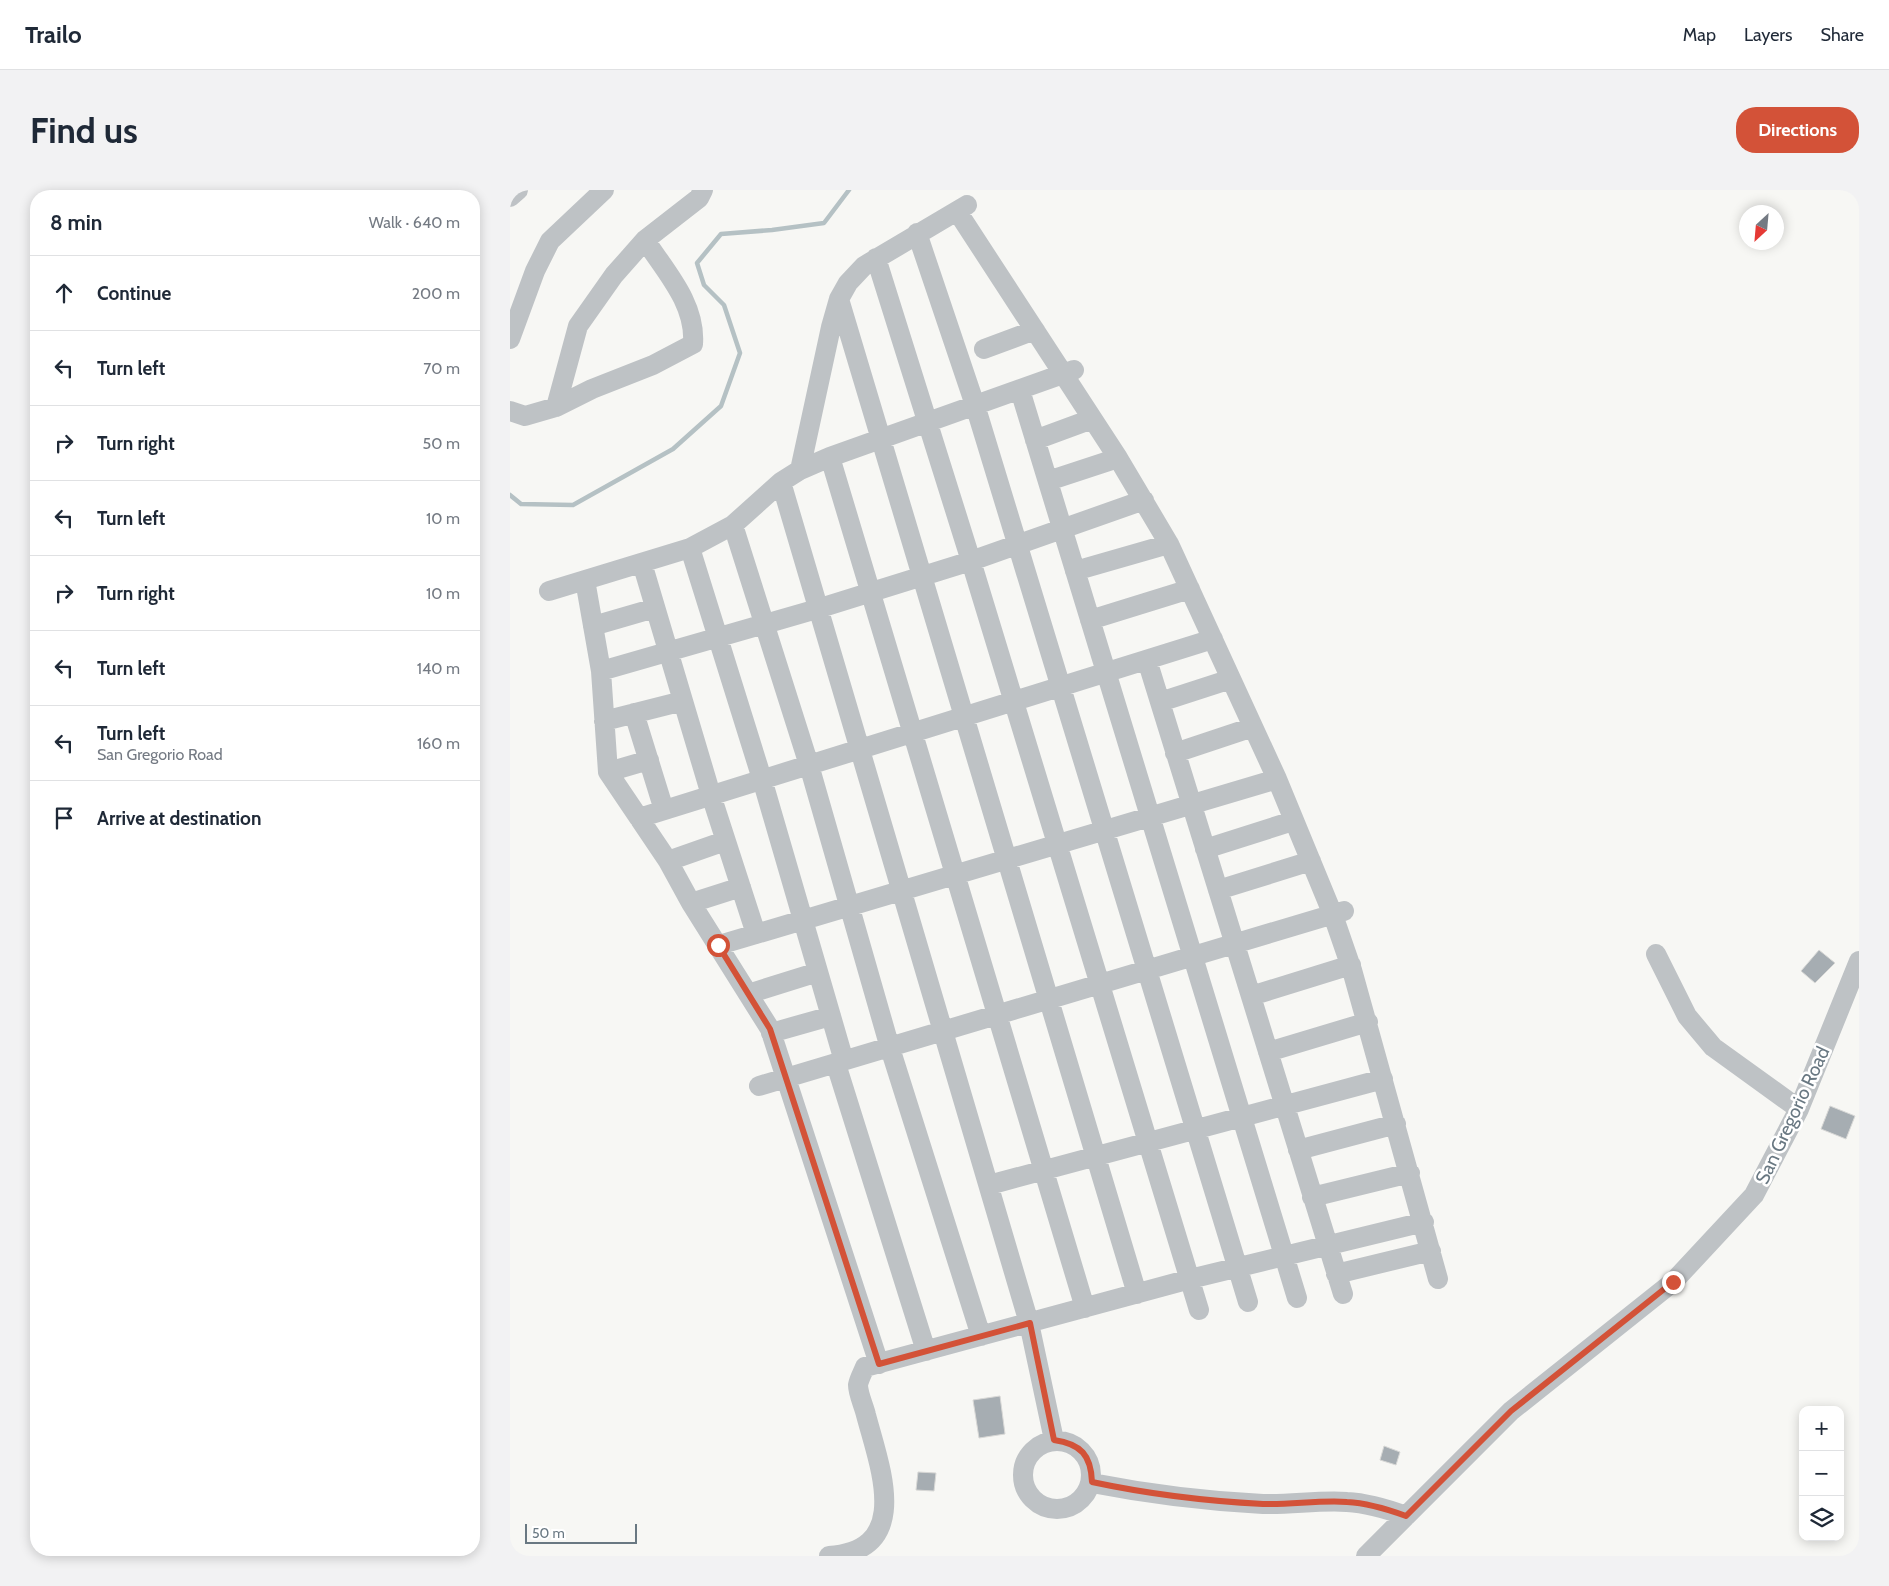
<!DOCTYPE html>
<html lang="en">
<head>
<meta charset="utf-8">
<style>
  body { margin:0; font-family:Cabin,sans-serif; background:#f2f2f3; color:#1f2937 }
  .controls { position:absolute; right:15px; bottom:15px; display:grid; overflow:hidden; border-radius:10px; box-shadow:0 2px 12px #0003 }
  .controls button { width:45px; height:45px; display:grid; place-items:center; padding:0; border:0; border-bottom:1px solid #e0e1e3; background:#fff; color:#1f2937; font:25px sans-serif }
  .compass { position:absolute; left:1229px; top:15px; width:45px; height:45px; border-radius:50%; background:#fff; box-shadow:0 2px 12px #0003; rotate:206deg }
  .scale { position:absolute; left:15px; bottom:12px; width:112px; box-sizing:border-box; padding-left:5px; border:2px solid #697882; border-top:0; font-size:14px; line-height:18px; white-space:nowrap; color:#697882; -webkit-text-stroke:4px #fff; paint-order:stroke }
  .stop { position:absolute; width:15px; height:15px; margin:-11px; border:4px solid #d35238; border-radius:50%; background:#fff }
  .stop.end { background:#d35238; border-color:#fff; box-shadow:0 1px 5px #0008 }
  .list { margin:0; padding:0; list-style:none }
  h2 { display:flex; justify-content:space-between; align-items:center; height:65px; margin:0; padding:0 20px; font-size:21px }
  h2 small { font-size:16px; font-weight:400; color:#747a83 }
  .list li { display:grid; grid-template-columns:32px 1fr auto; gap:15px; align-items:center; box-sizing:border-box; height:75px; padding:0 20px; border-top:1px solid #e0e1e3 }
  .list b { display:block; font-size:19px; white-space:nowrap }
  .list p { margin:0; font-size:16px; white-space:nowrap; color:#747a83 }
  .list em { font-size:16px; font-style:normal; color:#747a83 }
  .icon { flex:none; width:28px; height:28px; fill:none; stroke:currentColor; stroke-width:2; stroke-linecap:round; stroke-linejoin:round }
  .map { position:relative; flex:none; width:1349px; height:1366px; overflow:hidden; border-radius:20px }
  header { display:flex; align-items:center; gap:30px; box-sizing:border-box; height:70px; padding:0 25px; background:#fff; border-bottom:1px solid #e0e1e3 }
  header strong { font-size:24px }
  nav { display:flex; gap:28px; margin-inline-start:auto; font-size:18px }
  .intro { display:flex; align-items:center; justify-content:space-between; box-sizing:border-box; height:120px; padding:0 30px }
  h1 { margin:0; font-size:35px }
  .button { padding:12px 22px; border-radius:20px; background:#d35238; color:#fff; font-size:18px; font-weight:700 }
  main { display:flex; gap:30px; padding:0 30px }
  aside { flex:1; background:#fff; border-radius:20px; box-shadow:0 2px 12px #0003 }
  .map>svg:first-child { display:block }
</style>
</head>
<body>
<header>
<strong>Trailo</strong>
<nav><a>Map</a><a>Layers</a><a>Share</a></nav>
</header>
<div class="intro"><h1>Find us</h1><a class="button">Directions</a></div>
<main>
<aside>
<h2>8 min<small>Walk · 640 m</small></h2>
<ul class="list">
<li><svg class="icon" aria-label="ahead" viewBox="0 0 24 24"><path d="M12 20V5M6 11l6-6 6 6"/></svg><div><b>Continue</b></div><em>200 m</em></li>
<li><svg class="icon" aria-label="left" viewBox="0 0 24 24"><path d="M17 20v-9H6M10 6l-5 5 5 5"/></svg><div><b>Turn left</b></div><em>70 m</em></li>
<li><svg class="icon" aria-label="right" viewBox="0 0 24 24"><path d="M7 20v-9h11M14 6l5 5-5 5"/></svg><div><b>Turn right</b></div><em>50 m</em></li>
<li><svg class="icon" aria-label="left" viewBox="0 0 24 24"><path d="M17 20v-9H6M10 6l-5 5 5 5"/></svg><div><b>Turn left</b></div><em>10 m</em></li>
<li><svg class="icon" aria-label="right" viewBox="0 0 24 24"><path d="M7 20v-9h11M14 6l5 5-5 5"/></svg><div><b>Turn right</b></div><em>10 m</em></li>
<li><svg class="icon" aria-label="left" viewBox="0 0 24 24"><path d="M17 20v-9H6M10 6l-5 5 5 5"/></svg><div><b>Turn left</b></div><em>140 m</em></li>
<li><svg class="icon" aria-label="left" viewBox="0 0 24 24"><path d="M17 20v-9H6M10 6l-5 5 5 5"/></svg><div><b>Turn left</b><p>San Gregorio Road</p></div><em>160 m</em></li>
<li><svg class="icon" aria-label="arrive" viewBox="0 0 24 24"><path d="M6 21V4h12l-3 4 3 4H6"/></svg><div><b>Arrive at destination</b></div></li>
</ul>
</aside>
<div class="map">
<svg width="1349" height="1366" viewBox="0 0 1349 1366">
  <rect width="100%" height="100%" fill="#f7f7f4"/>
  <g fill="none" stroke-linecap="round" stroke-linejoin="round">
    <!-- stream -->
    <path stroke="#b5c1c4" stroke-width="4.5" d="M0,305L11,314L63,315L163,259L211,216L230,163L214,115L194,95L187,73L211,44L262,40L314,33L339,0"/>
  </g>
  <!-- building -->
  <path fill="#a6adb2" stroke="#d8d8d6" d="M1309,760L1325,773L1305,793L1291,781Z
    M1320,916L1345,926L1336,949L1311,939Z
    M490,1206L495,1244L469,1248L463,1210Z
    M874,1256L890,1262L886,1275L870,1270Z
    M408,1282L426,1283L424,1301L406,1300Z"/>
  <g fill="none" stroke-linecap="round" stroke-linejoin="round">
    <!-- minor -->
    <path stroke="#bec2c5" stroke-width="20" d="M0,7L8,0
      M447,21L608,268L659,354L767,589L823,725L842,780L928,1089
      M407,43L465,215L738,1112
      M366,68L461,371L689,1120
      M329,109L627,1104
      M0,149L25,81L40,51L94,0
      M474,159L525,140
      M510,200L787,1108
      M46,217L68,136L104,85L135,50L189,8L193,0
      M0,221L15,226L46,217L82,199L143,175L183,154C186,114 156,82 135,50
      M525,250L582,229
      M320,267L575,1118
      M290,280L321,137L329,109L338,93L354,76L457,15
      M538,291L608,268
      M271,292L519,1133L544,1250
      M223,335L299,575L380,858L471,1146
      M180,358L252,589L334,871
      M132,373L201,605L246,744
      M565,381L659,354
      M75,390L91,481L98,582L158,671L181,713L260,839L369,1174
      M39,401L180,358L223,335L271,292L290,280L320,267L564,180
      M580,430L680,399
      M83,436L145,418
      M637,470L833,1104
      M91,481L307,419L461,371L634,310
      M650,512L721,489
      M124,523L154,620
      M94,531L173,511
      M665,563L743,537
      M98,582L139,570
      M129,628L703,449
      M695,659L783,631
      M158,671L215,651
      M708,700L801,671
      M181,713L231,697
      M209,755L767,589
      M1146,764L1177,826L1203,857L1289,919
      M238,804L308,782
      M741,806L841,775
      M261,843L321,826
      M758,862L858,832
      M326,874L416,1161
      M249,896L834,721
      M788,960L886,934
      M479,995L873,889
      M802,1007L900,983
      M826,1084L921,1061
      M513 1285a34 34 0 1 1 68 0a34 34 0 1 1-68 0Z
      M582,1293C638,1304 695,1311 753,1314C781,1315 809,1310 837,1312C858,1313 877,1319 896,1326
      M319,1366C403,1360 370,1278 356,1225C354,1216 348,1204 348,1195C349,1189 353,1182 355,1177L680,1089L914,1032
      M856,1366L1001,1221L1163,1092L1244,1005L1289,919L1349,771"/>
  </g>
  <g fill="none" stroke-linecap="round" stroke-linejoin="round">
    <!-- route -->
    <path stroke="#d35238" stroke-width="6" d="M208,755L260,839L369,1174L520,1133L544,1250C571,1254 581,1265 582,1292C638,1304 695,1311 753,1314C781,1315 809,1310 837,1312C858,1313 877,1319 896,1326L1001,1221L1163,1092"/>
  </g>
  <g text-anchor="middle" stroke-width="5" stroke-linejoin="round" paint-order="stroke">
    <!-- street labels -->
    <g font-size="19" fill="#697882" stroke="#fff">
      <text transform="translate(1282 925) rotate(-65)" y="7">San Gregorio Road</text>
    </g>
  </g>
</svg>
<div class="controls">
<button>+</button>
<button>−</button>
<button><svg class="icon" aria-label="layers" viewBox="0 0 24 24"><path d="M12 4l9 5-9 5-9-5zM3 14l9 5 9-5"/></svg></button>
</div>
<svg class="compass" viewBox="-18 -18 36 36"><path d="M0-13l5 13h-10z" fill="#e53935"/><path d="M0 13l5-13h-10z" fill="#747a83"/></svg>
<div class="scale">50 m</div>
<div class="stop" style="left:208px;top:755px"></div>
<div class="stop end" style="left:1163px;top:1092px"></div>
</div>
</main>
</body>
</html>
